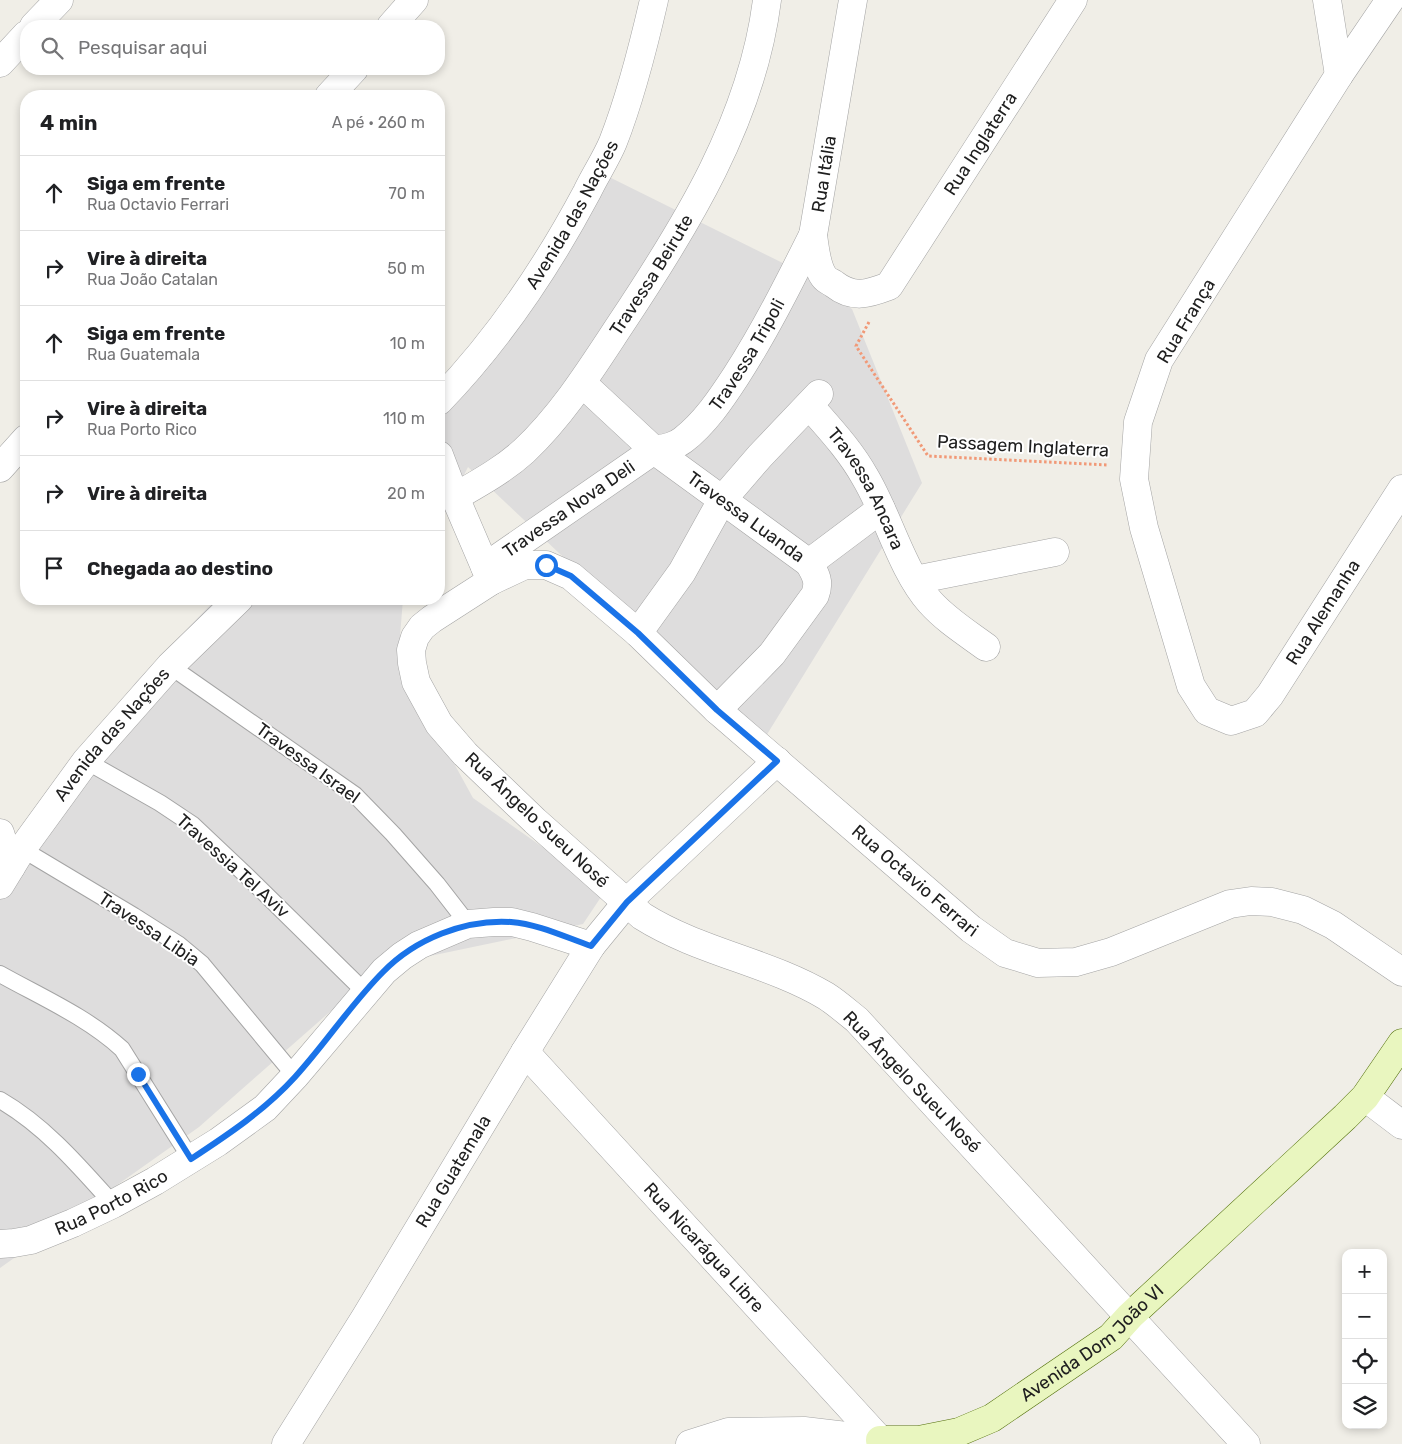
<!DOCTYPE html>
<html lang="pt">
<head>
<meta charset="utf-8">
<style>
  body { margin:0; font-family:Rubik,sans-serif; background:#f6f6f6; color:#202124 }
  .controls { position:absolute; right:15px; bottom:15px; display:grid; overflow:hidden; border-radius:10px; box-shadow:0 2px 8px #0003 }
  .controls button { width:45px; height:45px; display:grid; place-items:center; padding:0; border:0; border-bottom:1px solid #e0e0e0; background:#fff; color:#202124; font:25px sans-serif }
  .stop { position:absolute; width:15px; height:15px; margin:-11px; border:4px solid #1a73e8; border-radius:50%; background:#fff }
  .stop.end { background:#1a73e8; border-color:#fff; box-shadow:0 1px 5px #0008 }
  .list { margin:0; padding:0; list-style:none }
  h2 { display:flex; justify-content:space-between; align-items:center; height:65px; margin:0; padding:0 20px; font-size:21px }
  h2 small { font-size:16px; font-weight:400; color:#757577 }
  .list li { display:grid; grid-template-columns:32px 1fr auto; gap:15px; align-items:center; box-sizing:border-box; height:75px; padding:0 20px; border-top:1px solid #e0e0e0 }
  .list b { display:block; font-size:19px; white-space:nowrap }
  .list p { margin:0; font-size:16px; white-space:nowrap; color:#757577 }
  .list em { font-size:16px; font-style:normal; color:#757577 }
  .icon { flex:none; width:28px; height:28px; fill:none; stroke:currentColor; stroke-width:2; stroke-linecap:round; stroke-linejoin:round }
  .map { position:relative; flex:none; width:1402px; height:1444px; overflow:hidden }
  .search { position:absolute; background:#fff; box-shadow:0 2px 8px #0003; left:20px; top:20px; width:425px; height:55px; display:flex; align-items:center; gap:12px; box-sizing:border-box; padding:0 18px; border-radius:20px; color:#757577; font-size:19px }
  .panel { position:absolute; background:#fff; box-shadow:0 2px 8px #0003; left:20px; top:90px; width:425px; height:515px; border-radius:20px }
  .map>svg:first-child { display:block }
</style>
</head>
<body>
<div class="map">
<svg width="1402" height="1444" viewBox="0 0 1402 1444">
  <rect width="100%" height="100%" fill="#f0eee7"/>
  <!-- residential -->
  <path fill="#dedddd" d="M595,170L805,274L852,309L922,483L761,744L468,467L439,525V412Z
    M216,599H403L398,661L473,798L605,891L583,924L382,966L199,1127L0,1268V863L136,682Z"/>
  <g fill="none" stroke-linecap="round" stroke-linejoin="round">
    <defs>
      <path id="lane" d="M170,666L355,795L393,834L437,884L468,924
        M86,761L160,803L193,825L247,876L365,992
        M22,849L134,916L178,944L202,964L295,1076
        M0,974C41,997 87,1017 122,1049L191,1159
        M0,1100C45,1126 79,1166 113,1204"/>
      <g id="street">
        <path id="s1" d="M853,0L813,235C815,248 816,266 824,277C826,280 831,282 834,284C853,299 868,294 889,286L1073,0"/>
        <path d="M1327,0L1339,75"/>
        <path id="s2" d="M1390,0L1339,75L1159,360L1138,422L1134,479L1144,528L1191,686L1207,711L1231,721L1255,713L1270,695L1402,489"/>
        <path d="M34,26L59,0"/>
        <path d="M391,26L414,0"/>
        <path d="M0,63L26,35"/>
        <path d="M329,96L354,69"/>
        <path id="s3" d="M582,383L654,450L809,563C816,575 820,582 815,595L772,654L717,710"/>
        <path id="s4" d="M439,401C498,340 547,267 587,192C595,175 606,159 613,142C631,96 643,48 654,0"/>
        <path id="s5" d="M809,405C829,428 850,450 865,477C888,515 901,569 930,602C946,620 967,633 986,647"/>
        <path d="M439,455L455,497L491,581"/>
        <path d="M0,468L26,439"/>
        <path id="s6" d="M455,497C479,483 503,470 524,451C563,414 591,369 620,325C686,226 752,120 767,0"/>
        <path d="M809,563L881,509"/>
        <path id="s7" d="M485,567L654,450C665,448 674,447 683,440C705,423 721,399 736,376C765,331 789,283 813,235"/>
        <path d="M915,580L1055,552"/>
        <path d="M638,633L682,572L722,500L760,456L819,394"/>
        <path d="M0,833L11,867"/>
        <path id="s8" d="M0,885L22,849L86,761L170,666L239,599"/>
        <path id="s9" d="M525,1052L880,1440"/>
        <path d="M1365,1097L1402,1125"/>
        <path id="s10" d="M0,1244L14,1243L31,1240L73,1223L113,1204L155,1181L218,1142L265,1108L295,1076L384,971L402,956L419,945L468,924L494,922H512L532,927L591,946"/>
        <path id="s11" d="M286,1444L365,1318L525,1052L591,946L627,902L777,761"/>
        <path d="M690,1444L728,1432L804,1431L880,1440"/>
        <path id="s12" d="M1246,1444L857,1020C847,1012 837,1003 826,996C769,962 699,952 642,916L535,821L465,754L439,724L416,682L412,663L411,650L415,637L422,627L432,619L491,581L525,565H546L571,576L638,633L717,710L971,929L1005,953L1038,963L1076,962L1111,952L1230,904L1251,901L1272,902L1303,910L1333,925L1402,972"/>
      </g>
      <g id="secondary">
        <path id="s13" d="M880,1440H919L959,1432L992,1418L1111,1337L1130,1316L1345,1117L1365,1097L1402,1043"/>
      </g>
    </defs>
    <!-- lane casing -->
    <use href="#lane" stroke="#a4a4a4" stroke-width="18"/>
    <!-- street casing -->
    <use href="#street" stroke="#a4a4a4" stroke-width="29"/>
    <!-- secondary casing -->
    <use href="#secondary" stroke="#54710c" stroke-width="29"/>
    <!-- path -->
    <path stroke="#f19977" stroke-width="3" stroke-dasharray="2.5 2.5" stroke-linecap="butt" d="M869,322L856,346L928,456L1108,465"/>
    <!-- lane -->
    <use href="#lane" stroke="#fff" stroke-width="16"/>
    <!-- street -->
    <use href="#street" stroke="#fff" stroke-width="28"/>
    <!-- secondary -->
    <use href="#secondary" stroke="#e9f6bf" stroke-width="28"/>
  </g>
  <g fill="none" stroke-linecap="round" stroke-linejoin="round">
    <!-- route -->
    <path stroke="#1a73e8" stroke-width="6" d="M138,1074L191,1159C229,1134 265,1110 295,1077C326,1043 351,1004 383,972C415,939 465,919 511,922C538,924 565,937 591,946L627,902L777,761L717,710L638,633L571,576L546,565"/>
  </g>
  <g text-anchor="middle" stroke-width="4" stroke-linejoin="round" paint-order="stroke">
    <!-- street labels -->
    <g font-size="18" fill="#202020" stroke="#fff">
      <text dy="6" stroke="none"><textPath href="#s1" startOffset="522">Rua Inglaterra</textPath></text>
      <text transform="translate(824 174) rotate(-81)" y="6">Rua Itália</text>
      <text dy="6" stroke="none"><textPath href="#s4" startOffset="230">Avenida das Nações</textPath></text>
      <text dy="6" stroke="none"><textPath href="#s6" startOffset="301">Travessa Beirute</textPath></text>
      <text transform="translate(1186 321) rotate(-59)" y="6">Rua França</text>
      <text dy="6" stroke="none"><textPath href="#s7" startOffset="344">Travessa Tripoli</textPath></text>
      <text transform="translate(1023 446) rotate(3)" y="6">Passagem Inglaterra</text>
      <text dy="6" stroke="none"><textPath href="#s5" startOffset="102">Travessa Ancara</textPath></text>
      <text dy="6" stroke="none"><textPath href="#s7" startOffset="102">Travessa Nova Deli</textPath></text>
      <text dy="6" stroke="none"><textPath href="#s3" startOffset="212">Travessa Luanda</textPath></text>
      <text dy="6" stroke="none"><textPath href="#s2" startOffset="968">Rua Alemanha</textPath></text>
      <text dy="6" stroke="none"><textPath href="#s8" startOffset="188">Avenida das Nações</textPath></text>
      <text transform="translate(308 763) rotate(36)" y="6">Travessa Israel</text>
      <text transform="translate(537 820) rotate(43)" y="6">Rua Ângelo Sueu Nosé</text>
      <text transform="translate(233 866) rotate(42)" y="6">Travessia Tel Aviv</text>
      <text dy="6" stroke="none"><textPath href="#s12" startOffset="1830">Rua Octavio Ferrari</textPath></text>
      <text transform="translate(149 929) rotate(34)" y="6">Travessa Libia</text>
      <text transform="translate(912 1082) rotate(46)" y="6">Rua Ângelo Sueu Nosé</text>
      <text dy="6" stroke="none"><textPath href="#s11" startOffset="320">Rua Guatemala</textPath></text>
      <text dy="6" stroke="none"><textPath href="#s10" startOffset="120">Rua Porto Rico</textPath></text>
      <text dy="6" stroke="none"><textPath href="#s9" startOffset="265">Rua Nicarágua Libre</textPath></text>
      <text dy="6" stroke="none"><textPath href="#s13" startOffset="241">Avenida Dom João VI</textPath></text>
    </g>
  </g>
</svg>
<div class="controls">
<button>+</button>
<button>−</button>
<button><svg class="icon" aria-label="locate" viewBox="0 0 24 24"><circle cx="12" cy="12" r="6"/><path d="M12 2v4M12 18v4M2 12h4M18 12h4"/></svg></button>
<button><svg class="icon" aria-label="layers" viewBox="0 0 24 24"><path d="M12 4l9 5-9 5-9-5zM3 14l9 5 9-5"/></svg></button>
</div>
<div class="stop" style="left:546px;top:565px"></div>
<div class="stop end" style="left:138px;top:1074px"></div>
<div class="search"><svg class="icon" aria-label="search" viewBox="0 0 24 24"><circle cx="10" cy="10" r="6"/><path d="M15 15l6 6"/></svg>Pesquisar aqui</div>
<section class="panel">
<h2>4 min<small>A pé · 260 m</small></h2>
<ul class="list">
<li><svg class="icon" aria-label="ahead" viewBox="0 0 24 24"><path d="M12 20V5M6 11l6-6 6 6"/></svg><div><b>Siga em frente</b><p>Rua Octavio Ferrari</p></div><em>70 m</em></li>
<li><svg class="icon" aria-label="right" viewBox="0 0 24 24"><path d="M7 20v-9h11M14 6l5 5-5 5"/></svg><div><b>Vire à direita</b><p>Rua João Catalan</p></div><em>50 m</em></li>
<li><svg class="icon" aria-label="ahead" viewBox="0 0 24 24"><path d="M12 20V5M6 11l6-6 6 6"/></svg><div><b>Siga em frente</b><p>Rua Guatemala</p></div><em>10 m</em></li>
<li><svg class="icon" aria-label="right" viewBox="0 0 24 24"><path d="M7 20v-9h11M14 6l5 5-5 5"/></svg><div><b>Vire à direita</b><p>Rua Porto Rico</p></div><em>110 m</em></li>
<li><svg class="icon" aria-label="right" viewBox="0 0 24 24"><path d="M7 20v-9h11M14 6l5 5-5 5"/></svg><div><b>Vire à direita</b></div><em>20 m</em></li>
<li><svg class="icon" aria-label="arrive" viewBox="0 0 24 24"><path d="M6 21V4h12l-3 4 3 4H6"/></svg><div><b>Chegada ao destino</b></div></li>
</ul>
</section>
</div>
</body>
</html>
